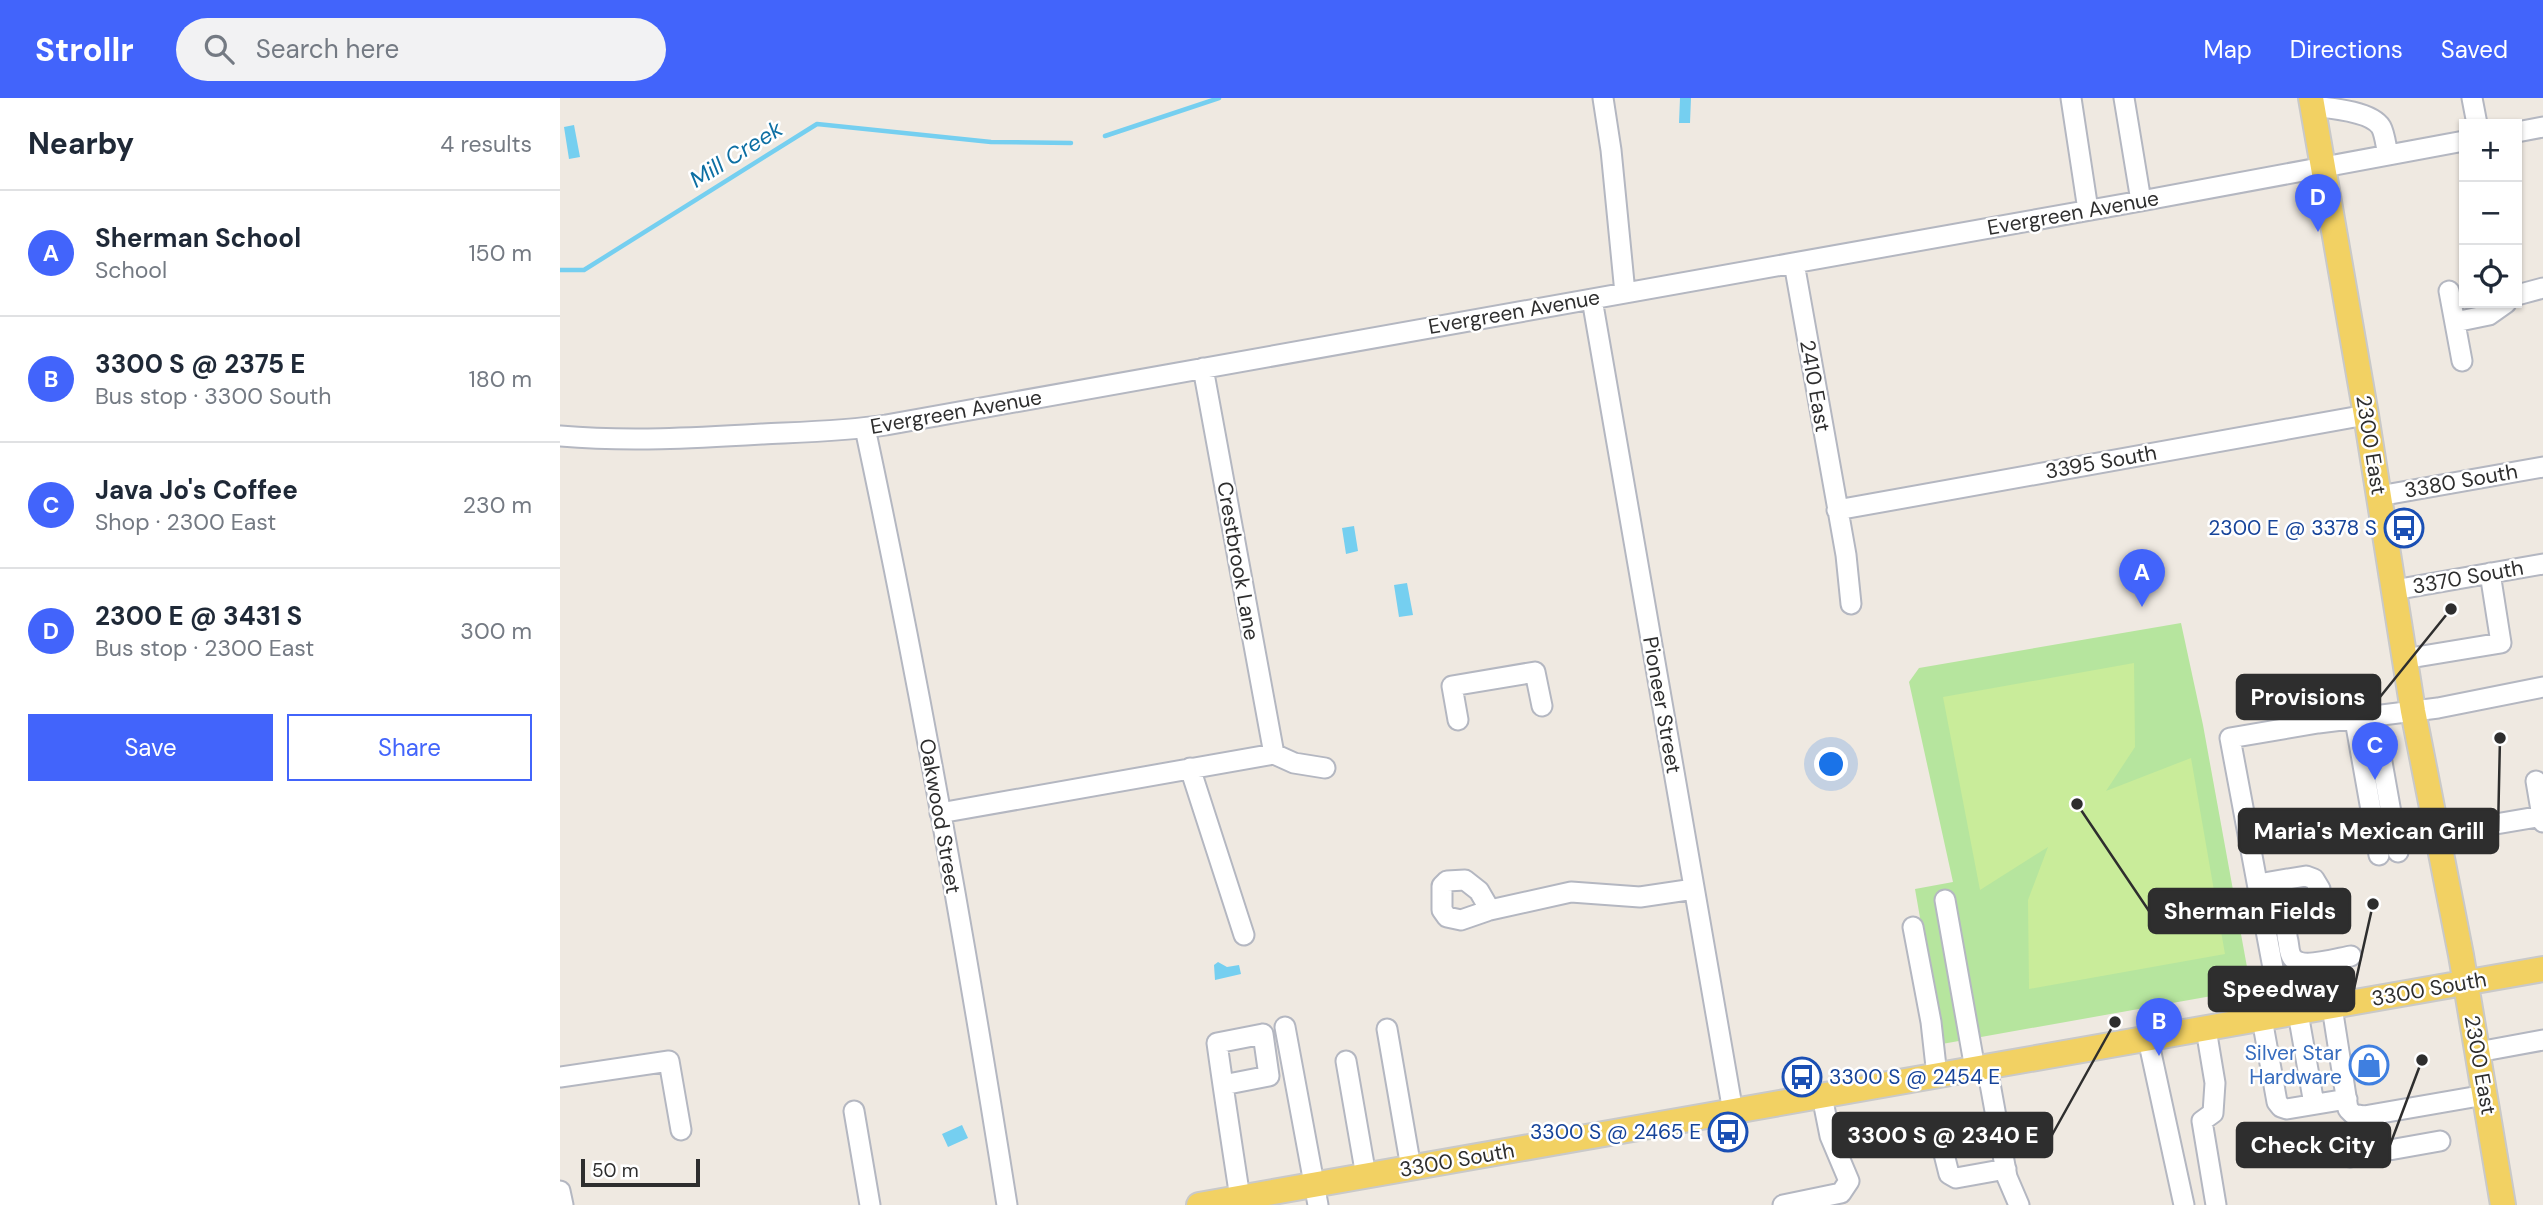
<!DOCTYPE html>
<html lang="en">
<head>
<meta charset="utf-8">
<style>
  body { margin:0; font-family:"DM Sans",sans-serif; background:#f2f2f3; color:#1f2937 }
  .controls { position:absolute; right:21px; top:21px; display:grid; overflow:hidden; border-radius:0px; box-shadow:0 2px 5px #0004 }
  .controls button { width:63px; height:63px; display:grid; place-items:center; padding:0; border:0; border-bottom:2px solid #e0e1e3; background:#fff; color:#1f2937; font:35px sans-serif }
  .scale { position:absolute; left:21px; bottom:18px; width:119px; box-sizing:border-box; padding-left:7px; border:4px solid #2e2e2e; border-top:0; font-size:19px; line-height:24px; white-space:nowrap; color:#2e2e2e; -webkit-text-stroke:5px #fff; paint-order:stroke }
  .you { position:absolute; left:1272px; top:667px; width:24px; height:24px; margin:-18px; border:5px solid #fff; border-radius:50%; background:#1a73e8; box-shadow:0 0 0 10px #1a73e833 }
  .badge { display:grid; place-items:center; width:46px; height:46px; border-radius:50%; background:#4264fb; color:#fff; font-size:23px; font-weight:700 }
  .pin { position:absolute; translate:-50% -58px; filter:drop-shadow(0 2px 4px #0008) }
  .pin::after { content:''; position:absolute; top:37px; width:24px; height:21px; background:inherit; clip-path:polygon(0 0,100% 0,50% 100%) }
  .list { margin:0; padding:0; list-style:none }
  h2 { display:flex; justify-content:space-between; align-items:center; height:91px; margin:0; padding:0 28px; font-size:30px }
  h2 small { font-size:23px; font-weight:400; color:#747a83 }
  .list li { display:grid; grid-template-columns:46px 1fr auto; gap:21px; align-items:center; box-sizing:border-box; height:126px; padding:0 28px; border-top:2px solid #e0e1e3 }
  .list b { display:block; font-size:26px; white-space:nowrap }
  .list p { margin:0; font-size:23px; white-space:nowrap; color:#747a83 }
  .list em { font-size:23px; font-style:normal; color:#747a83 }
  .actions { display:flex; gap:14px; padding:21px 28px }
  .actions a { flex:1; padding:16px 0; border:2px solid #4264fb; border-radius:0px; text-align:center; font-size:24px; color:#4264fb }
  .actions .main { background:#4264fb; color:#fff }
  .icon { flex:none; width:38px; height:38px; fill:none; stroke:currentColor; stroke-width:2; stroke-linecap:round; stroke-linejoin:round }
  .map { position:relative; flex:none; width:1983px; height:1107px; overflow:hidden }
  header { display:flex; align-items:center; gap:42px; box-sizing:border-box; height:98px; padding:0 35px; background:#4264fb; color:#fff }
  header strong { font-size:33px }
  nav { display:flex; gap:38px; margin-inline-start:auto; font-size:24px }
  .search { width:490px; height:63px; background:#f2f2f3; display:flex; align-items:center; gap:18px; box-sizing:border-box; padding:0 24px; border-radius:38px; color:#747a83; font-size:26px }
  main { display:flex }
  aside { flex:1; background:#fff }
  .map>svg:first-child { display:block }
</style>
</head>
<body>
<header>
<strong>Strollr</strong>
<div class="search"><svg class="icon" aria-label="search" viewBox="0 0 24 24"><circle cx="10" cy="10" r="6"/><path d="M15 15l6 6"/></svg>Search here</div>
<nav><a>Map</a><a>Directions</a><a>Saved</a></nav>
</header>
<main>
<aside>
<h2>Nearby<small>4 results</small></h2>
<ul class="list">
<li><span class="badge">A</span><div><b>Sherman School</b><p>School</p></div><em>150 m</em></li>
<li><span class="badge">B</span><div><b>3300 S @ 2375 E</b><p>Bus stop · 3300 South</p></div><em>180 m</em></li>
<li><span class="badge">C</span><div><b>Java Jo's Coffee</b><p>Shop · 2300 East</p></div><em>230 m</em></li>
<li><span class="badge">D</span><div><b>2300 E @ 3431 S</b><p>Bus stop · 2300 East</p></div><em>300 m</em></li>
</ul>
<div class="actions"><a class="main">Save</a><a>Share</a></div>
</aside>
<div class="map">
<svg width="1983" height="1107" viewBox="0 0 1983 1107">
  <rect width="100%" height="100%" fill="#efe9e1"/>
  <!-- green -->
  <path fill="#b6e59e" d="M1621,525L1643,627L1691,891L1382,946L1355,791L1393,784L1349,584L1359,570Z"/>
  <!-- pitch -->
  <path fill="#c9ec9a" d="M1574,565L1575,649L1546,693L1631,660L1665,856L1469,891L1468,802L1488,749L1420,792L1383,599Z"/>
  <!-- water -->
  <path fill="#75cff0" d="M1120,0H1131L1130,25H1119Z
    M14,27L20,59L9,61L4,29Z
    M794,428L798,453L786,456L782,430Z
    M847,485L853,517L839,519L834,487Z
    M658,864L667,869L679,867L681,876L655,882L654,867Z
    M402,1027L408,1040L388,1049L382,1036Z"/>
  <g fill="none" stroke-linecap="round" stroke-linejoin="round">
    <!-- stream -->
    <path stroke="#75cff0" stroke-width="4.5" d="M545,38L659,0
      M0,172H24L257,26L431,44L511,45"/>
    <defs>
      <path id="minor" d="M1043,0L1051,52L1065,195
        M1511,0L1528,112
        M1564,0L1581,103
        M1912,0L1917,26
        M1752,8C1770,10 1811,13 1821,29C1825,36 1826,49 1828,57
        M1957,34L1983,29
        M1234,165L1286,457L1291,506
        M1889,193L1902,263
        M1957,197L1983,190
        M1032,201L1173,1014
        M1895,224L1929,217L1946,205
        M643,270L714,656
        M305,330C360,587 406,847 447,1107
        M0,338C68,344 135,340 203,336C244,334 286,333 326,327L1581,103L1904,43
        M1819,398L1983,369
        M1277,412L1806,317
        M1834,492L1983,466
        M1844,561L1941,545L1930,475
        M1814,619L1838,754
        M898,622L892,588L975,574L982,608
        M1795,622L1819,757
        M630,670L684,837
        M1976,683L1983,724
        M380,715L714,656L734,665L765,670
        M1877,736L1982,718
        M1698,786L1746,778L1754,781L1760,791L1761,807C1754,819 1742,816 1733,823C1726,828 1726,836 1728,843C1729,848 1729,855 1732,859C1741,872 1778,860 1791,858
        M1385,802L1415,971
        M930,812L919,793L905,782L887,783L882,788V812L887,819L901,822L930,812L1011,794L1080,799L1134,791
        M1353,829L1371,924L1377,978
        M1772,909L1788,1011L1793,1016L1804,1018L1925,997
        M1738,915L1754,1006
        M1722,918L1670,640L1758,625L1878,610L1983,589
        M1702,921L1717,1004L1721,1009L1727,1011L1787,1001
        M725,929L758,1107
        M827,931L851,1070
        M1646,931L1655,985L1653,1015L1642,1023L1656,1107
        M1588,941L1624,1107
        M1918,954L1983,942
        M786,963L806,1078
        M1427,969L1447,1079L1459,1107
        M0,979L109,963L121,1032
        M663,987L709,978L703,936L657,945C664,996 672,1048 680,1100
        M294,1013L310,1107
        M1438,1029L1385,1038L1381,1044L1389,1076L1396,1080L1446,1071
        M1790,1059L1880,1043
        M0,1093L3,1107
        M1223,1107L1281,1095L1289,1083L1270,1038L1262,998"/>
      <path id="major" d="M1751,0L1806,317L1853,613L1901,857L1943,1107
        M639,1107L1983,871"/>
    </defs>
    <!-- minor casing -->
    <use href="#minor" stroke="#b4b7c1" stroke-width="23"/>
    <!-- major casing -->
    <use href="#major" stroke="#c9c9c9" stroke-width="28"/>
    <!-- minor -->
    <use href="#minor" stroke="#fff" stroke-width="19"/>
    <!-- major -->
    <use href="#major" stroke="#f2d163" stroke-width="24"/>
  </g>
  <!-- icons -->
  <defs>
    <symbol id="bus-ring" viewBox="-11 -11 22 22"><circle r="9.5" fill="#fff" stroke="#1a4fb4" stroke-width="1.5"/><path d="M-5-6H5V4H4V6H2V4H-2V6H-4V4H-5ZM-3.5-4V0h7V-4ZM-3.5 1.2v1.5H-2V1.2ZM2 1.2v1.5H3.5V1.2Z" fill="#1a4fb4"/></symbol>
    <symbol id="shop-ring" viewBox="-11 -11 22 22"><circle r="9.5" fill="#fff" stroke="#3f7fe0" stroke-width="1.5"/><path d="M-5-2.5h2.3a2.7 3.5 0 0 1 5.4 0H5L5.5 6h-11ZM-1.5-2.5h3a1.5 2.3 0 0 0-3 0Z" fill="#3f7fe0"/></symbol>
  </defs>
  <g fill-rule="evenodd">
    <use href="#bus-ring" x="1822" y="408" width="44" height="44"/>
    <use href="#shop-ring" x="1787" y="945" width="44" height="44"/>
    <use href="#bus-ring" x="1220" y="957" width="44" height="44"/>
    <use href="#bus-ring" x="1146" y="1012" width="44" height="44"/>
  </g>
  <g text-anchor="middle" stroke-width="5" stroke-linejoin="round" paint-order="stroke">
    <!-- street labels -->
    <g font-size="21" fill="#2e2e2e" stroke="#fff">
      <text transform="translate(1513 115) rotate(-10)" y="7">Evergreen Avenue</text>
      <text transform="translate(954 214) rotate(-10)" y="7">Evergreen Avenue</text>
      <text transform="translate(1255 288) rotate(80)" y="7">2410 East</text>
      <text transform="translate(396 314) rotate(-10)" y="7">Evergreen Avenue</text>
      <text transform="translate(1811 347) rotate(81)" y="7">2300 East</text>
      <text transform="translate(1541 364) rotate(-10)" y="7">3395 South</text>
      <text transform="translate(1901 383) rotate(-10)" y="7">3380 South</text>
      <text transform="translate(678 463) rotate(80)" y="7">Crestbrook Lane</text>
      <text transform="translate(1908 479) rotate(-10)" y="7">3370 South</text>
      <text transform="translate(1102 607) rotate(80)" y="7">Pioneer Street</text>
      <text transform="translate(380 718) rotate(80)" y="7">Oakwood Street</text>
      <text transform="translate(1869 891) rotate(-10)" y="7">3300 South</text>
      <text transform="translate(1920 967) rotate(80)" y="7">2300 East</text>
      <text transform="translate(897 1062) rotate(-10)" y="7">3300 South</text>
    </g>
    <!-- transit labels -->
    <g font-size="21" fill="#164399" stroke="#fff" text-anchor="end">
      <text x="1817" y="437">2300 E @ 3378 S</text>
      <text x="1269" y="986" text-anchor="start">3300 S @ 2454 E</text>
      <text x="1141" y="1041">3300 S @ 2465 E</text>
    </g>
    <!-- shop labels -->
    <g font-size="21" fill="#366cbe" stroke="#fff" text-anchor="end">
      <text x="1782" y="962">Silver Star<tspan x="1782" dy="24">Hardware</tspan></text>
    </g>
    <!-- water labels -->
    <g font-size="23" font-style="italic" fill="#0d6fa3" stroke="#fff">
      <text transform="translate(176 56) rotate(-32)" y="8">Mill Creek</text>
    </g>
  </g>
  <!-- callouts -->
  <path fill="none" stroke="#2e2e2e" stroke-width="2.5" d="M1891 511L1820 599M1940 640L1938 733M1517 706L1589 813M1813 806L1794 891M1555 924L1492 1037M1862 962L1830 1047"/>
  <g fill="#2e2e2e" stroke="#fff" stroke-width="2.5">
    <circle cx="1891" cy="511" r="7"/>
    <circle cx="1940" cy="640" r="7"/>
    <circle cx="1517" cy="706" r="7"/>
    <circle cx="1813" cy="806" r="7"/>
    <circle cx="1555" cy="924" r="7"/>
    <circle cx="1862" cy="962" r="7"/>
  </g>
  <g fill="#2e2e2e" stroke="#2e2e2e" stroke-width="2.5">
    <rect x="1677" y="577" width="143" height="44" rx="7"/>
    <rect x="1679" y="711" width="259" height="44" rx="7"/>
    <rect x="1589" y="791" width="201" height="44" rx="7"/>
    <rect x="1649" y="869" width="145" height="44" rx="7"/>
    <rect x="1273" y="1015" width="219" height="44" rx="7"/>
    <rect x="1677" y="1025" width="153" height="44" rx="7"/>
  </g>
  <g font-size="23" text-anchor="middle" font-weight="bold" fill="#fff">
    <text x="1748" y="607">Provisions</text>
    <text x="1809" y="741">Maria's Mexican Grill</text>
    <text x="1690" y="821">Sherman Fields</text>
    <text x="1721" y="899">Speedway</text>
    <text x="1383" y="1045">3300 S @ 2340 E</text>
    <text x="1753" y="1055">Check City</text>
  </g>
</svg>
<div class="controls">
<button>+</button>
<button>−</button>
<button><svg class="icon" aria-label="locate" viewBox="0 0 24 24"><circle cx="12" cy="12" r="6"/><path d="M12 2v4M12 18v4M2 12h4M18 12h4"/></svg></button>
</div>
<div class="scale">50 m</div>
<div class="you"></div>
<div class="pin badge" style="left:1582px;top:509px">A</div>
<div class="pin badge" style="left:1599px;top:958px">B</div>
<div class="pin badge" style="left:1815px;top:682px">C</div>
<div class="pin badge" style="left:1758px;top:134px">D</div>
</div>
</main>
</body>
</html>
